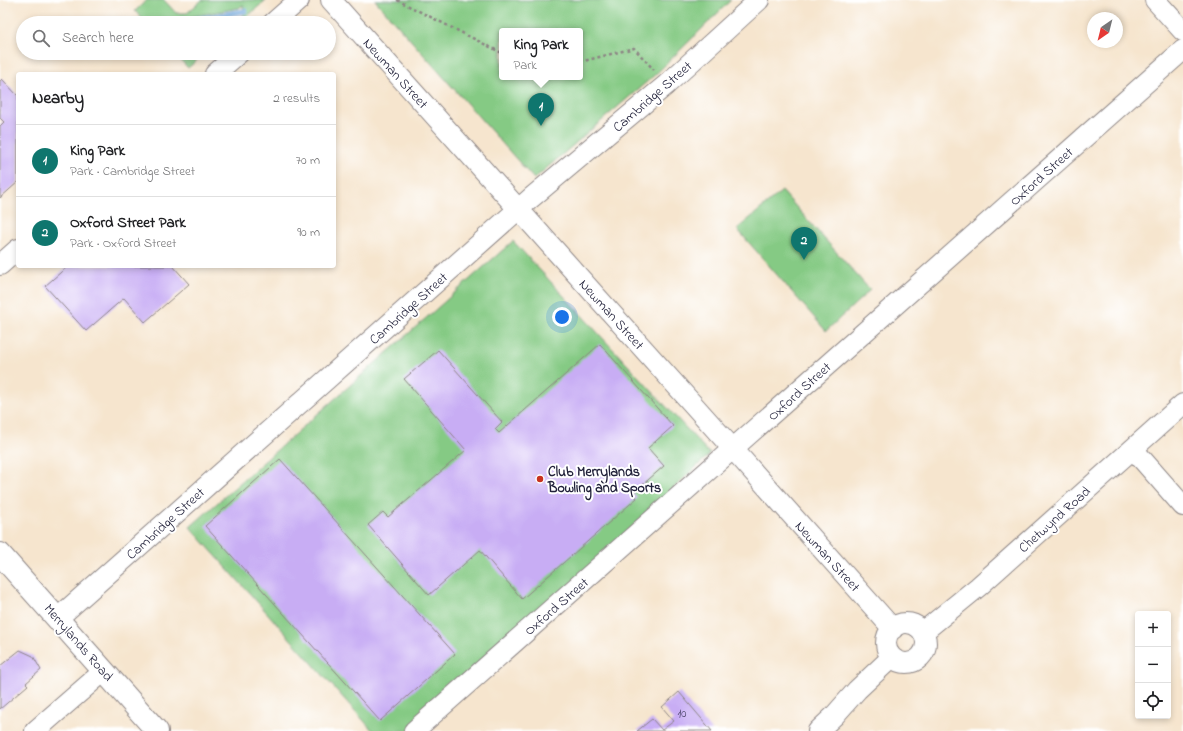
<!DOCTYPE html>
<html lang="en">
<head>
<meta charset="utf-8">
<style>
  body { margin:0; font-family:"Indie Flower",sans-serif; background:#f2f2f2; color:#202124 }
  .controls { position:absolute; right:12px; bottom:12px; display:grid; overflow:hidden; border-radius:4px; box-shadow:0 2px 6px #0003 }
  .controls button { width:36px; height:36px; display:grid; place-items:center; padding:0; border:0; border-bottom:1px solid #e0e0e0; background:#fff; color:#202124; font:20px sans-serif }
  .compass { position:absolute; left:1087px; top:12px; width:36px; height:36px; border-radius:50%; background:#fff; box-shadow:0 2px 6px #0003; rotate:215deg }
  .you { position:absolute; left:562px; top:317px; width:14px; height:14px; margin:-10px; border:3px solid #fff; border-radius:50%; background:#1a73e8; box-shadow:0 0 0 6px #1a73e833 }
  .badge { display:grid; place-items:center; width:26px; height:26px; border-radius:50%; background:#0f766e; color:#fff; font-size:13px; font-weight:700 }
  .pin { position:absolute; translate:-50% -33px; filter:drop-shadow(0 1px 2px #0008) }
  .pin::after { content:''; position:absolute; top:21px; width:14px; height:12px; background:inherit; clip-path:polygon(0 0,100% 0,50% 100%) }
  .popup { position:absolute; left:499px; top:28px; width:84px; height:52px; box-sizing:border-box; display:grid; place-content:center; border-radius:4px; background:#fff; filter:drop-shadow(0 1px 3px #0005); font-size:13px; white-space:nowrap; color:#757577 }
  .popup b { font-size:15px; color:#202124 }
  .popup::after { content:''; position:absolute; left:50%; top:100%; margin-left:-8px; border:8px solid transparent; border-top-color:#fff }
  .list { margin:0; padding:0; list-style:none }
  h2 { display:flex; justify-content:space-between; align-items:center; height:52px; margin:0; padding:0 16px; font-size:17px }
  h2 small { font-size:13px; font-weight:400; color:#757577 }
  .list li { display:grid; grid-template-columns:26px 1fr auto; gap:12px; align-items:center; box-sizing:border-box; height:72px; padding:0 16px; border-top:1px solid #e0e0e0 }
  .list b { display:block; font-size:15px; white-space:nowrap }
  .list p { margin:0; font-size:13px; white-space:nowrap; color:#757577 }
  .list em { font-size:13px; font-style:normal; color:#757577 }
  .icon { flex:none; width:22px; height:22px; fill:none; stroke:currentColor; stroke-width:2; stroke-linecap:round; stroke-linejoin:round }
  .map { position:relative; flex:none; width:1183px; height:731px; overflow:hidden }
  .search { position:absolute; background:#fff; box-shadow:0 2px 6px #0003; left:16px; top:16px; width:320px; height:44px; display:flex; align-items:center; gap:10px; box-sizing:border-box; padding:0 14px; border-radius:22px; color:#757577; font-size:15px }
  .panel { position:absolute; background:#fff; box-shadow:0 2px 6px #0003; left:16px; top:72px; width:320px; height:196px; border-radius:4px }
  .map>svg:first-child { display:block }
</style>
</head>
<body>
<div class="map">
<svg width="1183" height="731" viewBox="0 0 1183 731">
  <rect width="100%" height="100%" fill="#fff"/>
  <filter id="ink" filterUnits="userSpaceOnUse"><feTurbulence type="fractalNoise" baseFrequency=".025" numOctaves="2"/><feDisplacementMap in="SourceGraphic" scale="8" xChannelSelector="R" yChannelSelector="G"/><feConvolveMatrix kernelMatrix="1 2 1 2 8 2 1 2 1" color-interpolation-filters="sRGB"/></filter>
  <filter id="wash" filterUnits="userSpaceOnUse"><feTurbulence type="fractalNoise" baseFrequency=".012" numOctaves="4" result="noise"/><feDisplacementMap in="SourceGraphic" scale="16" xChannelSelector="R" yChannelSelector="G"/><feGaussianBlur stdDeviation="0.9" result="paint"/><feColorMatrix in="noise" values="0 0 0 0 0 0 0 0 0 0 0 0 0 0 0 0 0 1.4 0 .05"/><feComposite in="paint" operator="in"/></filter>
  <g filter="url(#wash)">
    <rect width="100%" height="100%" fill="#f6e5ce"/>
    <!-- green -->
    <path fill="#85ca84" stroke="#547660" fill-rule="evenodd" d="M147,0H164L176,13H187L202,0H266L240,23H200L244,16L243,5L239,8L157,23H146L135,11Z
      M375,0H731L657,73L534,179ZM502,31H580V77H502Z
      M174,53H205L188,68Z
      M782,191L870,290L826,331L737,229Z
      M513,241L710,454L413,731H373L190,527Z"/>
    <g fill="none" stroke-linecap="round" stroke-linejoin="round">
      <!-- stream -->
      <path stroke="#6ea7dd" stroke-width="5.5" d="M174,23L245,11"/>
    </g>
    <g id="blocks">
      <!-- building -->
      <path fill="#c8adf4" d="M2,79L18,96V182L0,198V126L4,122L0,118V81Z
        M68,266H173L189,284L145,322L124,298L86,331L45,286Z
        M600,344L673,426L648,448L664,466L633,493L637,498L522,599L480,550L429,595L368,525L383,512L388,517L466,450L404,379L438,350L502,422L495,429L499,433Z
        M280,459L455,654L380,721L205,526Z
        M20,650L33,656L41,670L26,683L28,685L0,709V666Z
        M679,692L712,731H637L652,719L662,730L674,721L662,707Z"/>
    </g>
  </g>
  <g filter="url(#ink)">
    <use href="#blocks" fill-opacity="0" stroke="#8c8484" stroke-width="1"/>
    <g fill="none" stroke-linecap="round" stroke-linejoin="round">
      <defs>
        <path id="street" d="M331,0L733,449L893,629
          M1155,0L1183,31
          M273,23L299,0
          M215,74L239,53
          M0,265L18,249
          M1133,449L1183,506
          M58,618L531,198L666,85L759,0
          M886 643a20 20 0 1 1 40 0a20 20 0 1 1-40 0Z
          M923,632L978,587L1183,404
          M35,731L104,671
          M414,731L1183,50
          M818,731L834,716L857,690L892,657"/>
        <path id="secondary" d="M0,554L157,731"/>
      </defs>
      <!-- street casing -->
      <use href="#street" stroke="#8c8484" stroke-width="22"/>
      <!-- secondary casing -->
      <use href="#secondary" stroke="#8c8484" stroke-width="24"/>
      <!-- path -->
      <path stroke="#8c8484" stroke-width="2.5" stroke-dasharray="3 3" stroke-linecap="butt" d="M397,0L502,53
        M580,62L634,48L654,70
        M536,81L539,77"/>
      <!-- street -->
      <use href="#street" stroke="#fff" stroke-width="20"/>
      <!-- secondary -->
      <use href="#secondary" stroke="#fff" stroke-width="22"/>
    </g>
  </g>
  <!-- markers -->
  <circle fill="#c8321e" stroke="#fff" stroke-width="1.5" cx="540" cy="479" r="4"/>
  <g text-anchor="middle" stroke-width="4" stroke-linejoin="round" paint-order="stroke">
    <!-- number labels -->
    <g font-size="12" fill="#4c4569">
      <text x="682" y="717">10</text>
    </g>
    <!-- street labels -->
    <g font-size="14" fill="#22223b" stroke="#fff">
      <text transform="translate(396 73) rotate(48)" y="5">Newman Street</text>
      <text transform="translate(652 96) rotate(-41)" y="5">Cambridge Street</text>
      <text transform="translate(1041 176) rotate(-42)" y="5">Oxford Street</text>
      <text transform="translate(408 308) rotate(-42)" y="5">Cambridge Street</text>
      <text transform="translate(612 314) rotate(48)" y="5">Newman Street</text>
      <text transform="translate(799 391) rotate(-42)" y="5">Oxford Street</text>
      <text transform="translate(1054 519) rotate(-42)" y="5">Chetwynd Road</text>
      <text transform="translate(165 523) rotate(-42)" y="5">Cambridge Street</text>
      <text transform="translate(828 556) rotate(48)" y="5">Newman Street</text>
      <text transform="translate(556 606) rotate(-41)" y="5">Oxford Street</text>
      <text transform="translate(79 642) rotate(49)" y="5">Merrylands Road</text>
    </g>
    <!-- poi labels -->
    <g font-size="14" font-weight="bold" fill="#22223b" stroke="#fff" text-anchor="start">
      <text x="548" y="476">Club Merrylands<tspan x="548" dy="16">Bowling and Sports</tspan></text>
    </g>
  </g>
</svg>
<div class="controls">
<button>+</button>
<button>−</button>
<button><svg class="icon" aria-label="locate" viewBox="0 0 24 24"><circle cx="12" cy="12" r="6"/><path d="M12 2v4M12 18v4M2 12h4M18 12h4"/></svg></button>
</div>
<svg class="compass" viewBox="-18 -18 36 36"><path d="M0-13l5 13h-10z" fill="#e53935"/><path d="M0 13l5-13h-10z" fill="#757577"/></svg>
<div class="you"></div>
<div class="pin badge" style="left:541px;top:126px">1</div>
<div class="popup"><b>King Park</b>Park</div>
<div class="pin badge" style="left:804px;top:260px">2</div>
<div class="search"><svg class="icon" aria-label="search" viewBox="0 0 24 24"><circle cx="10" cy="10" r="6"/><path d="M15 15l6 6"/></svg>Search here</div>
<section class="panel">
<h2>Nearby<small>2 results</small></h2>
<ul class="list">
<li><span class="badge">1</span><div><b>King Park</b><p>Park · Cambridge Street</p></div><em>70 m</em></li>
<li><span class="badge">2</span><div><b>Oxford Street Park</b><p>Park · Oxford Street</p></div><em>90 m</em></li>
</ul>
</section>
</div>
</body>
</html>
